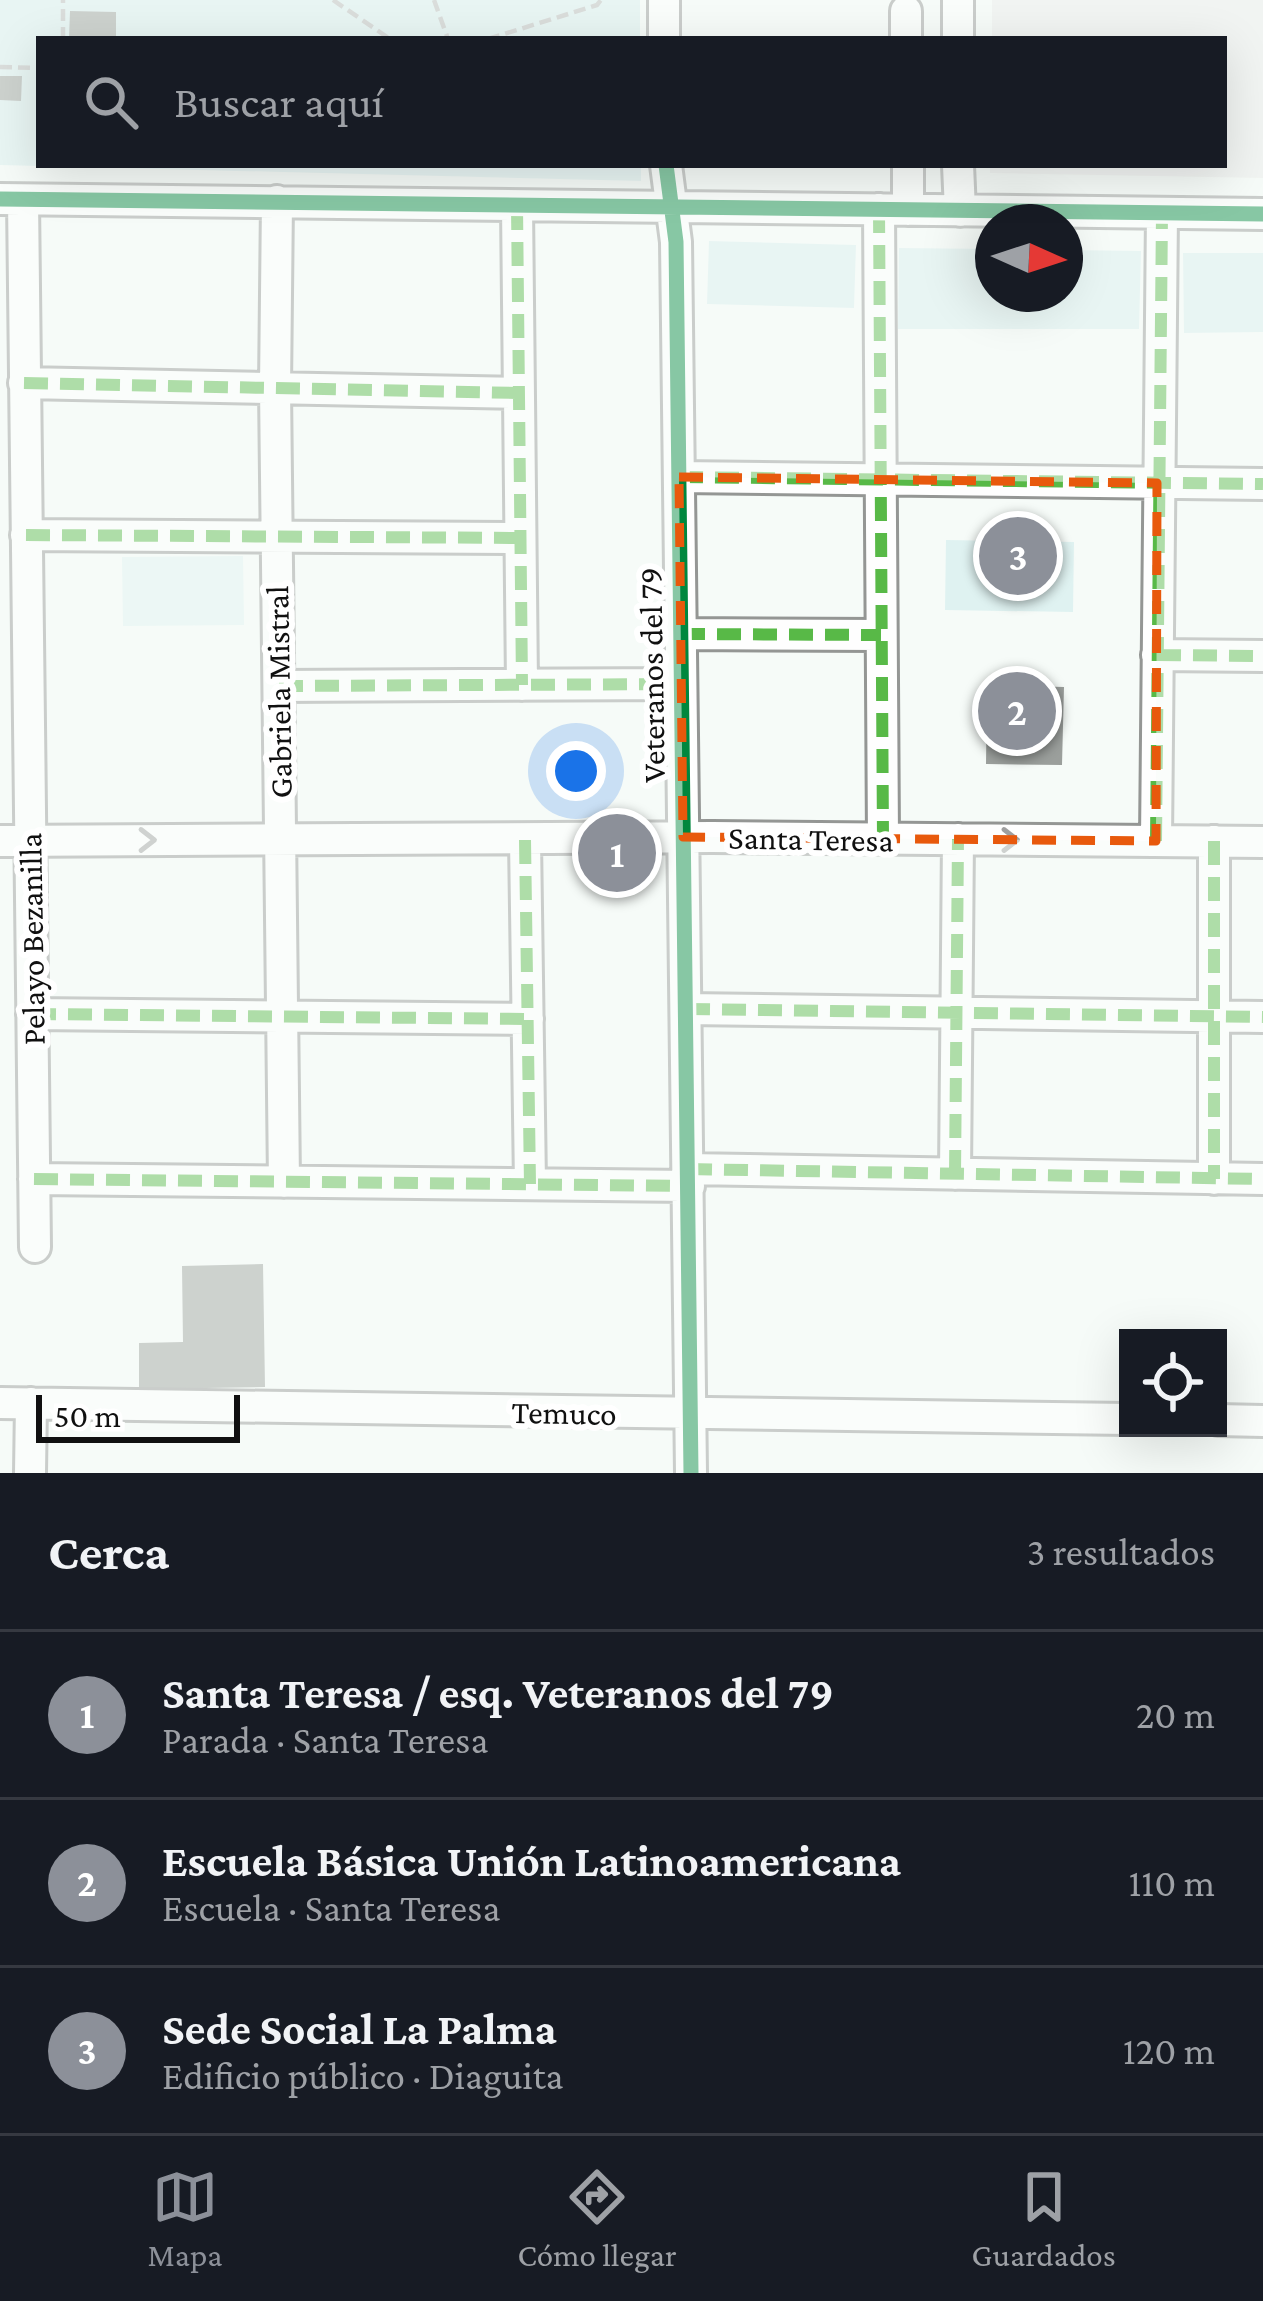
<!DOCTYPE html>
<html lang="es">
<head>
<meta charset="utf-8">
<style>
  body { margin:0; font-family:"Crimson Pro",serif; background:#242831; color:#f1f3f6 }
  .controls { position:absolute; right:36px; bottom:36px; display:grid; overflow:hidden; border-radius:0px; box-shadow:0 12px 48px #0002 }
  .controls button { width:108px; height:108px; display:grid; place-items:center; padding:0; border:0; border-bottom:3px solid #363941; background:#171b24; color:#f1f3f6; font:60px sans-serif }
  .compass { position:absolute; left:975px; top:204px; width:108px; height:108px; border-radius:50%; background:#171b24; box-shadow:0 12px 48px #0002; rotate:93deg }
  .scale { position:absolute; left:36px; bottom:30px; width:204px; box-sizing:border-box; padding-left:12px; border:6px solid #101010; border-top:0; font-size:33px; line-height:42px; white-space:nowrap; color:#101010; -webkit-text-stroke:9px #fff; paint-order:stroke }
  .you { position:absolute; left:576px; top:771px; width:42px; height:42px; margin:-30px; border:9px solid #fff; border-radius:50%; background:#1a73e8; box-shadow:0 0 0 18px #1a73e833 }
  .badge { display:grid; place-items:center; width:78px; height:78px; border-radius:50%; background:#8c9099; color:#fff; font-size:39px; font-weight:700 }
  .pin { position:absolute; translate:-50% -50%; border:6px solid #fff; box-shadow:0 3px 12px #0006 }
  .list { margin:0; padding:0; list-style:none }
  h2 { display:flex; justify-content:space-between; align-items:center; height:156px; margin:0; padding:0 48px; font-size:51px }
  h2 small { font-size:39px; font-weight:400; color:#9ea1a6 }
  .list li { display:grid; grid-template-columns:78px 1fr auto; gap:36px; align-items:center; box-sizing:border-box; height:168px; padding:0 48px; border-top:3px solid #363941 }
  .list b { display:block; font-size:45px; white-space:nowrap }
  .list p { margin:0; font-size:39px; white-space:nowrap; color:#9ea1a6 }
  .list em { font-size:39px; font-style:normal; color:#9ea1a6 }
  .icon { flex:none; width:66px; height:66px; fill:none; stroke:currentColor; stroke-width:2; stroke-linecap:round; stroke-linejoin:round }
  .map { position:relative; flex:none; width:1263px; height:1473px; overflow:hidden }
  .search { position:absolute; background:#171b24; box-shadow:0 12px 48px #0002; left:36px; right:36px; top:36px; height:132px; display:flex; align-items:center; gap:30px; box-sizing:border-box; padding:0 42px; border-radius:0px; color:#9ea1a6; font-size:45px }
  .sheet { height:660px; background:#171b24 }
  nav { display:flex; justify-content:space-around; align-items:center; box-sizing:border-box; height:168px; border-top:3px solid #363941; background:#171b24; font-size:33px; color:#9ea1a6 }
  nav a { display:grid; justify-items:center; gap:6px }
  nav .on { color:#8c9099 }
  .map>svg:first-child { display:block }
</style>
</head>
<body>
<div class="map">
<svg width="1263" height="1473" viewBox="0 0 1263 1473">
  <rect width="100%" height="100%" fill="#f6fbf8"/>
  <!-- industrial -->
  <path fill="#ececea" d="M992,0H1263V178L990,173V165H1224V39H992Z"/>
  <!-- green -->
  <path fill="#d8edee" d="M0,0H640V39H39V165H641V181L0,165Z
    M709,241L856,245L854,308L707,304Z
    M899,248L993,249V294H1065V250L1141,251L1139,329H898Z
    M1183,253H1263V332L1184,333Z"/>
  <!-- pitch -->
  <path fill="#dff2f1" d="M946,540L1074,542L1073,612L945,610Z
    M243,556L244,625L123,626L122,557Z"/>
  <!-- building -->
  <path fill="#9b9f9c" d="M70,11L116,12V39H69Z
    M0,76H22L21,101L0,100Z
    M987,685L1064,687L1062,765L986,764Z
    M263,1264L265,1387L139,1389V1343L183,1342L182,1266Z"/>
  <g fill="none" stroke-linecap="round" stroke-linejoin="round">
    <defs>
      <path id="minor" d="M664,0V39
        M906,39V11
        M958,39V0
        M666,165L676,242L691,1473
        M908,165V210
        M958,165L960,211
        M0,199L1263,214
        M23,200L35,1247
        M277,201L275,388L284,1182
        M517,206L522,685
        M879,209L883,839
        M24,383L518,393
        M679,477L1263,484
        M26,535L520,538
        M681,634L881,635
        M1157,655L1263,656
        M279,686L681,684
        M525,840L530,1184
        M0,841L712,837L1263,842
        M1156,841L1162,213
        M1214,841V1179
        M686,1009L1263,1017
        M32,1014L528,1019
        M688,1169L1263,1179
        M955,1174L958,839
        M34,1179L689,1186
        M0,1403L1128,1419
        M1218,1420L1263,1421
        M30,1473L31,1403"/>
    </defs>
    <!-- minor casing -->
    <use href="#minor" stroke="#949694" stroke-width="36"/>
    <!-- path -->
    <path stroke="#b8b9b8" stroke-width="4.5" stroke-dasharray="12 6" stroke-linecap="butt" d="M333,0L390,39
      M434,0L448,39
      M63,39V0
      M488,39L597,5L601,0
      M0,67L39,68"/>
    <!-- minor -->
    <use href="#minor" stroke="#fefefe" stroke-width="30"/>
    <!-- quiet -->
    <path stroke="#58b947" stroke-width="12" stroke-dasharray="24 12" stroke-linecap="butt" d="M517,206L522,685
      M879,209L883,839
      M24,383L518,393
      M679,477L1263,484
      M26,535L520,538
      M681,634L881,635
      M1157,655L1263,656
      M279,686L681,684
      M525,840L530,1184
      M1156,841L1162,213
      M1214,841V1179
      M686,1009L1263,1017
      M32,1014L528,1019
      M688,1169L1263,1179
      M955,1174L958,839
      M34,1179L689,1186"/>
    <defs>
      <path id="cycleway" d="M666,165L676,242L691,1473
        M0,199L1263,214"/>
    </defs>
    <!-- cycleway casing -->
    <use href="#cycleway" stroke="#fff" stroke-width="22"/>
    <!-- cycleway -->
    <use href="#cycleway" stroke="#00873e" stroke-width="15"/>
  </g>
  <!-- one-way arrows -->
  <defs><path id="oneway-chevron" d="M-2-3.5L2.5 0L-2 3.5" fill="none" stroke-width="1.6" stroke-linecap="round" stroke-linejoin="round" transform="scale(3)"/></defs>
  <g stroke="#9f9f9f">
    <use href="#oneway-chevron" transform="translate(147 840)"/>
    <use href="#oneway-chevron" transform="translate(1010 840)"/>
  </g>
  <!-- marked area -->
  <path d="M0 0H1263V1473H0ZM679,477L1157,483L1156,841L683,837Z" fill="#f6fbf8" fill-opacity=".55" fill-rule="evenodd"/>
  <path fill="none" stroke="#e8590c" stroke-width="9" stroke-dasharray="24 15" stroke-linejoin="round" d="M679,477L1157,483L1156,841L683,837Z"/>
  <g text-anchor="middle" stroke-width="12" stroke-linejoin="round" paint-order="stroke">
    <!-- street labels -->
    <g font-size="33" fill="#101010" stroke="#fff">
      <text transform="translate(651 675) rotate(-91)" y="12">Veteranos del 79</text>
      <text transform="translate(278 692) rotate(-91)" y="12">Gabriela Mistral</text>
      <text transform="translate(811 838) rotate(1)" y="12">Santa Teresa</text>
      <text transform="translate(31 939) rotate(-91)" y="12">Pelayo Bezanilla</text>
      <text transform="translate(564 1412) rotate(1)" y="12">Temuco</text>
    </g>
  </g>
</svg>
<div class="controls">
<button><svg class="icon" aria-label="locate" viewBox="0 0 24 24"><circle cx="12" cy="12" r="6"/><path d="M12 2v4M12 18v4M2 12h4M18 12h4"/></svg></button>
</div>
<svg class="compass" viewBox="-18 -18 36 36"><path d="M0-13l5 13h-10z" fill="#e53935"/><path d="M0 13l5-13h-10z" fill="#9ea1a6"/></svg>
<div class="scale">50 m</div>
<div class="you"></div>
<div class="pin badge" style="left:617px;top:853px">1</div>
<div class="pin badge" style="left:1017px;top:711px">2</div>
<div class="pin badge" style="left:1018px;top:556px">3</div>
<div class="search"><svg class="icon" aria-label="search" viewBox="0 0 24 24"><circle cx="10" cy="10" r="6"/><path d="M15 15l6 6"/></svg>Buscar aquí</div>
</div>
<section class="sheet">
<h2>Cerca<small>3 resultados</small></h2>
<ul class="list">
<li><span class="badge">1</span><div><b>Santa Teresa / esq. Veteranos del 79</b><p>Parada · Santa Teresa</p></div><em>20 m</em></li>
<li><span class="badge">2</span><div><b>Escuela Básica Unión Latinoamericana</b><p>Escuela · Santa Teresa</p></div><em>110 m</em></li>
<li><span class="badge">3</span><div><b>Sede Social La Palma</b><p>Edificio público · Diaguita</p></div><em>120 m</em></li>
</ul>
</section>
<nav>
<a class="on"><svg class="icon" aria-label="map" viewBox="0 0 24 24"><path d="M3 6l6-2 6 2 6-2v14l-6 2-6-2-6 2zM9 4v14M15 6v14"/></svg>Mapa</a>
<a><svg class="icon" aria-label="directions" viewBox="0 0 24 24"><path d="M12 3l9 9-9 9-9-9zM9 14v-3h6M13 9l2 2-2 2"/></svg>Cómo llegar</a>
<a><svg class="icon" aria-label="saved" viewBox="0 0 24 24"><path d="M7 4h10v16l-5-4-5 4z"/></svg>Guardados</a>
</nav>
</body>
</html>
